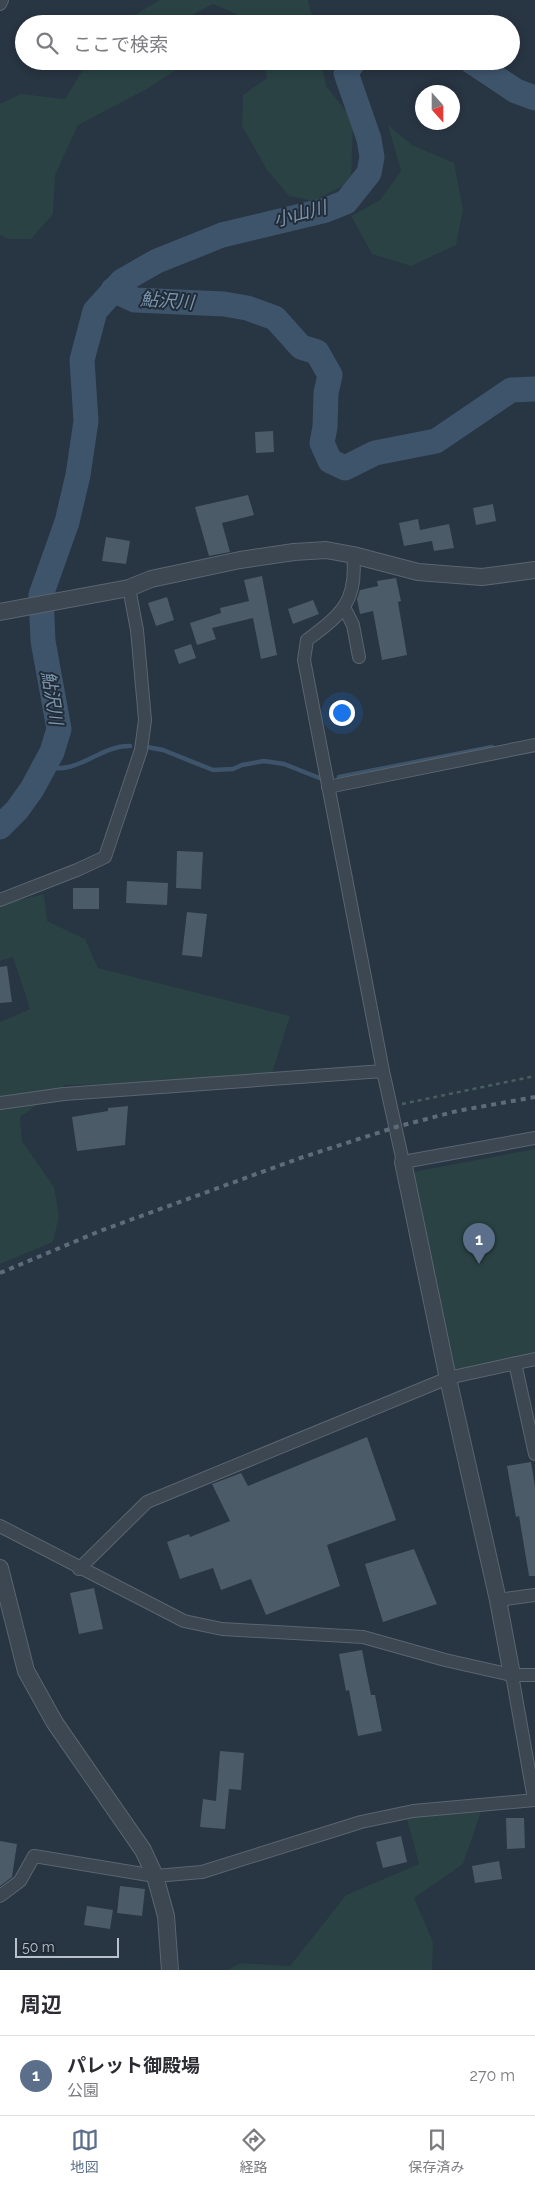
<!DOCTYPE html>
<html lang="ja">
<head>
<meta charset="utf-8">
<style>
  body { margin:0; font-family:Raleway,"Noto Sans JP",sans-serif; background:#f7f7f7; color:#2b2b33 }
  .compass { position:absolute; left:415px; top:85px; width:45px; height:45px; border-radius:50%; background:#fff; box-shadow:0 2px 8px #0003; rotate:159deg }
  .scale { position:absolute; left:15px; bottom:12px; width:104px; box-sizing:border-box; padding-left:5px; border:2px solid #b9c2cc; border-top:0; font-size:14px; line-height:18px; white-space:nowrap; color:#b9c2cc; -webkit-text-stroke:4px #212c38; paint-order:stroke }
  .you { position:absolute; left:341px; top:712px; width:18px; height:18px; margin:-12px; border:4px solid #fff; border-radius:50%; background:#1a73e8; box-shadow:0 0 0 8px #1a73e833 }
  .badge { display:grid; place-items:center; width:32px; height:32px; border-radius:50%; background:#5b6f8b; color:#fff; font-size:16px; font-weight:700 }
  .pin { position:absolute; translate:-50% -41px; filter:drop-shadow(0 1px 2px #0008) }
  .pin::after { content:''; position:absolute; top:26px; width:18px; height:15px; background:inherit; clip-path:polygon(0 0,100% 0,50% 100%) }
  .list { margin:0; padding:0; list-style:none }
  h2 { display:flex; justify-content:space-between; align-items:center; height:65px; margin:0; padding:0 20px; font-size:21px }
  h2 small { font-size:16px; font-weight:400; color:#7c7c81 }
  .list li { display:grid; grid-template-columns:32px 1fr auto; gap:15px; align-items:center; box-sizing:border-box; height:80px; padding:0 20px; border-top:1px solid #e1e1e2 }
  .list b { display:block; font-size:19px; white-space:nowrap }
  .list p { margin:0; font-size:16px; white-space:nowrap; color:#7c7c81 }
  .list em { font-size:16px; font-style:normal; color:#7c7c81 }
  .icon { flex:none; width:28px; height:28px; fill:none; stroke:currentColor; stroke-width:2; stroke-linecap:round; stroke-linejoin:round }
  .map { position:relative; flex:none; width:535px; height:1970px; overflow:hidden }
  .search { position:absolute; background:#fff; box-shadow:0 2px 8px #0003; left:15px; right:15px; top:15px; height:55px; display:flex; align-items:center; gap:12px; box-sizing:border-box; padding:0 18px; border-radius:28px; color:#7c7c81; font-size:19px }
  .sheet { height:145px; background:#fff }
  nav { display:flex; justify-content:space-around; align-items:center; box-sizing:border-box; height:70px; border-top:1px solid #e1e1e2; background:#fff; font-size:14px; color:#7c7c81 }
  nav a { display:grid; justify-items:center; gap:2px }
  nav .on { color:#5b6f8b }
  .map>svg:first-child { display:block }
</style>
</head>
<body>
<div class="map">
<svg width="535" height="1970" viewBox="0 0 535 1970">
  <rect width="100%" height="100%" fill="#283542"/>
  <!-- green -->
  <path fill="#2a4243" d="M160,0H308L314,24H246L236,14L213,4L175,24H119Z
    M88,61H176L177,69L147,89L78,125L55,175L53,214L31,239H8L0,235V104L21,94L65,99Z
    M263,61H321L326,86L353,120L351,182L313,201L289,196L267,170L242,126L243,95L267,78Z
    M388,125L412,145L454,163L463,210L456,245L411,266L372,254L351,216L380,200L401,171Z
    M44,894L47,921L85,939L98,968L290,1016L272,1073L126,1084L65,1085L20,1117L22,1141L54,1187L59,1216L53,1242L0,1264V1022L30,1009L13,957L0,961V905Z
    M535,1149V1354L447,1374L402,1174Z
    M481,1812L463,1864L414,1898L433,1942L432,1970H227L241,1963L290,1966L346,1895L419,1864L406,1816Z"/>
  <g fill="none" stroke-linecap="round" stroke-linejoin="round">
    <!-- stream -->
    <path stroke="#3e546b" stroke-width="4.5" d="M147,747L163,750L213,770L233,769L242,765L264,761L284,764L322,779
      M44,766C77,777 99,745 130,746
      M339,777L492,747"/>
    <!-- river -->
    <path stroke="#3e546b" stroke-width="25" d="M471,61L516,91L535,98
      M113,290L135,300L224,304L247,308L275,318L301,347L317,352L330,375L326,393L325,427L322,443L330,461L345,468L375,453L436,441L511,390L535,389
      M0,827L17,810L32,789L52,752L59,729L43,641L41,595L67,522L78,475L86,421L82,360L95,311L122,281L157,261L222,235L326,210L346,202L369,173L372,157L369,139L346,73L354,61"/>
  </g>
  <!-- building -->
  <path fill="#4c5b68" d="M273,431L274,452L256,453L255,432Z
    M248,495L254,515L222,523L230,552L209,556L195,507Z
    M493,504L496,521L476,525L473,508Z
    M418,519L420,530L449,524L454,548L434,551L432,541L404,546L399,523Z
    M106,537L130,541L126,564L102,561Z
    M262,576L277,655L261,659L253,618L212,628L216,639L197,645L190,623L221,613L220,608L249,601L244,580Z
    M396,578L401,601L398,602L407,655L382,660L373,611L360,614L357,599L360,590L378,586L377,581Z
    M167,597L174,620L156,626L148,603Z
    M313,600L319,614L293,624L288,609Z
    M191,644L196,658L179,664L174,650Z
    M177,851L203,852L201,889L176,888Z
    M127,881L168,883L167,905L126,903Z
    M73,888H99V909H73Z
    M187,912L207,914L202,957L182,955Z
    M7,966L12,1002L0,1003V967Z
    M128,1106L125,1145L77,1151L72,1117L108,1111V1108Z
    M367,1437L396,1520L327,1545L340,1586L266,1615L251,1579L221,1590L213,1568L180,1579L167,1542L189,1534L190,1537L230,1521L212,1484L241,1473L248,1486Z
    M531,1462L535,1487V1576H529L519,1516L516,1517L507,1466Z
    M414,1549L437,1604L383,1622L365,1564Z
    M94,1588L103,1629L79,1634L70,1593Z
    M362,1650L371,1695H375L382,1731L358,1736L349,1690L346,1691L339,1654Z
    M220,1751L244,1753L241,1790L229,1789L225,1829L200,1827L203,1799L216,1801Z
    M506,1818H524L525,1848L507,1849Z
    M401,1836L407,1862L383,1868L376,1842Z
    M0,1841L17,1844L12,1877L0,1886Z
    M499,1861L502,1879L475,1883L472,1866Z
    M120,1886L145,1889L142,1916L117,1913Z
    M87,1906L113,1910L110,1929L84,1925Z"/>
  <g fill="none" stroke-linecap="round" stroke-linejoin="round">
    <defs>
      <path id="minor" d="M0,4L2,0
        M353,555C358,601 342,614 307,640L304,660L383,1071L403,1162L535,1138
        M344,607L353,625L359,657
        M328,787L535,745
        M0,900L77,870L105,857L141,750L145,720L137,630L129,588
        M0,1103L64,1094L383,1071
        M515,1363L535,1454
        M0,1526L184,1621L222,1629L363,1637L445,1660L512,1675H535
        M79,1569L147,1502L448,1378L535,1359
        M498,1600L535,1595
        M512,1675L534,1799
        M0,1896L20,1881L34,1856L155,1876L202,1872L361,1822L413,1811L535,1800"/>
      <path id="tertiary" d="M0,612L129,588L151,579L240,560L294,552L326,550L353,555L418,572L482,577L535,570
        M403,1162L447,1374L498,1600L512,1675
        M0,1568L26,1671L55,1723L143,1850L155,1876L166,1916L170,1970"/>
    </defs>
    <!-- minor casing -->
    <use href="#minor" stroke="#5a6570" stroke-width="14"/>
    <!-- tertiary casing -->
    <use href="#tertiary" stroke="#5a6570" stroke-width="18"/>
    <!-- path -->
    <path stroke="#485f60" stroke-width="2.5" stroke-dasharray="4 4" stroke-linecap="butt" d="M402,1104L535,1076"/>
    <!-- minor -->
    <use href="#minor" stroke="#3c4752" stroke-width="12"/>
    <!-- tertiary -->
    <use href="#tertiary" stroke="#3c4752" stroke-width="16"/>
    <!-- rail -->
    <path stroke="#5e6b79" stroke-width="4" stroke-dasharray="5 5" stroke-linecap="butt" d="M0,1273L100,1231L303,1157L396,1127L457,1111L535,1097"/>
  </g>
  <g text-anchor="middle" stroke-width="4" stroke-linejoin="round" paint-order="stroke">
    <!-- water labels -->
    <g font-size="18" font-style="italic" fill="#7b95ad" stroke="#212c38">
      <text transform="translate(300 214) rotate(-15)" y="6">小山川</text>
      <text transform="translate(167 301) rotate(4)" y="6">鮎沢川</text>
      <text transform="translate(52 698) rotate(81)" y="6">鮎沢川</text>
    </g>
  </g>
</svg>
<svg class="compass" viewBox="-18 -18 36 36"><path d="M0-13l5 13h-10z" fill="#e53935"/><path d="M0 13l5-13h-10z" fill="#7c7c81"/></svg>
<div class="scale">50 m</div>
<div class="you"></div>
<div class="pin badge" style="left:479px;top:1264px">1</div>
<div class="search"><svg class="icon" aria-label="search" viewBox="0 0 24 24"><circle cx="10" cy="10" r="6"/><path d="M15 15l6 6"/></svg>ここで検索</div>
</div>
<section class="sheet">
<h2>周辺<small></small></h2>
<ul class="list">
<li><span class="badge">1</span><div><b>パレット御殿場</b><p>公園</p></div><em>270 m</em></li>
</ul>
</section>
<nav>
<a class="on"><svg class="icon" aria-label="map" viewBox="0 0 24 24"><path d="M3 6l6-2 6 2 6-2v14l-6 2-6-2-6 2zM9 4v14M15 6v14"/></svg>地図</a>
<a><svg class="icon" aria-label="directions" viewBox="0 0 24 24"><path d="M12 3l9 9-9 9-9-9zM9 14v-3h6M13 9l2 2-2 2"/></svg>経路</a>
<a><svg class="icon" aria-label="saved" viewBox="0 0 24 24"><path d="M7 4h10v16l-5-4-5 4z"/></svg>保存済み</a>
</nav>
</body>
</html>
